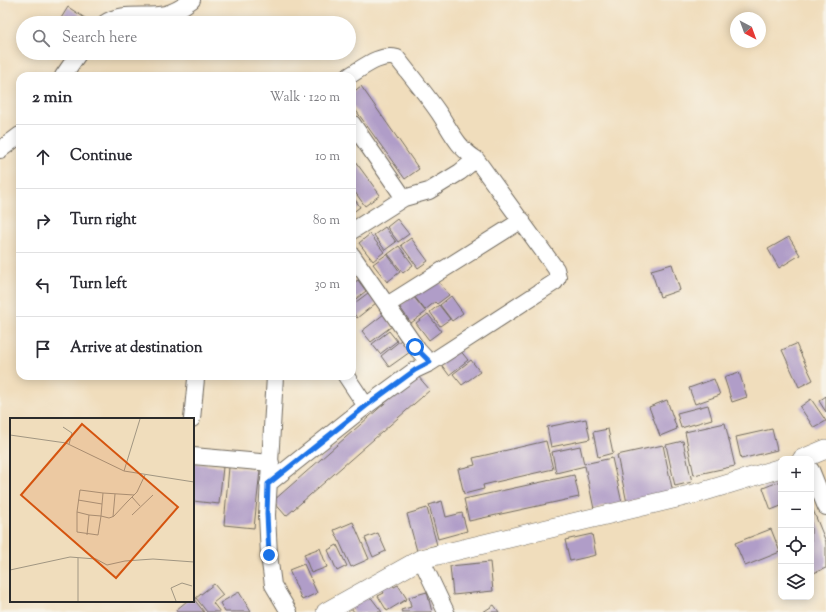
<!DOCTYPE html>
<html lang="en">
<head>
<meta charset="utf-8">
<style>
  body { margin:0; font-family:"Sorts Mill Goudy",serif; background:#f2f2f3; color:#2b2b33 }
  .controls { position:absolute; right:12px; bottom:12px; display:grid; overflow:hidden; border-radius:8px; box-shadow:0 2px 10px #0003 }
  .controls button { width:36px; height:36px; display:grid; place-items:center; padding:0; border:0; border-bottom:1px solid #e1e1e2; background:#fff; color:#2b2b33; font:20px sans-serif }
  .compass { position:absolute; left:730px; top:12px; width:36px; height:36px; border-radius:50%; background:#fff; box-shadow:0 2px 10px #0003; rotate:139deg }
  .stop { position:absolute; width:12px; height:12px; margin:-9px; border:3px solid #1a73e8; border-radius:50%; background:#fff }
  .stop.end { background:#1a73e8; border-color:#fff; box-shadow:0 1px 4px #0008 }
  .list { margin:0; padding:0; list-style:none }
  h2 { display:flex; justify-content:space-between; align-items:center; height:52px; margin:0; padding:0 16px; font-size:17px }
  h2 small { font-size:13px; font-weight:400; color:#7c7c81 }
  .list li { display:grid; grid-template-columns:26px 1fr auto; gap:12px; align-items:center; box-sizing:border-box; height:64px; padding:0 16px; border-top:1px solid #e1e1e2 }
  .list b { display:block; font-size:15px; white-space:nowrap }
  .list em { font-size:13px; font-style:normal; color:#7c7c81 }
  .icon { flex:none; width:22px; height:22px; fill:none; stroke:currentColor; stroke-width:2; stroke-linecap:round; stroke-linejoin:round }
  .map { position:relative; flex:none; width:826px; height:612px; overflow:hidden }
  .search { position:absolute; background:#fff; box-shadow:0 2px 10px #0003; left:16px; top:16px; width:340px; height:44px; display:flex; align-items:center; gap:10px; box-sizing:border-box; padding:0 14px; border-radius:22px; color:#7c7c81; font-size:15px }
  .panel { position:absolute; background:#fff; box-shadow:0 2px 10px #0003; left:16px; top:72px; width:340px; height:308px; border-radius:12px }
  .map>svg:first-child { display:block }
</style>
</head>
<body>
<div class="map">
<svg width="826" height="612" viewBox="0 0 826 612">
  <rect width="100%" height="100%" fill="#f7f3e8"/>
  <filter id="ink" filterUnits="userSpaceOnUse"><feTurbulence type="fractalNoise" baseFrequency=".025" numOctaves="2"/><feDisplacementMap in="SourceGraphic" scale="8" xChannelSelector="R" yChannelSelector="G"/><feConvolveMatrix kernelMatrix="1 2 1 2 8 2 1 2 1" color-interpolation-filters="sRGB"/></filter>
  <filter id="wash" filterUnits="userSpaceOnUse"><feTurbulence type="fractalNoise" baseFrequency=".012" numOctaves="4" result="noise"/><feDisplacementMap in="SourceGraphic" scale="16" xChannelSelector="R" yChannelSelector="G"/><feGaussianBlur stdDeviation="0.9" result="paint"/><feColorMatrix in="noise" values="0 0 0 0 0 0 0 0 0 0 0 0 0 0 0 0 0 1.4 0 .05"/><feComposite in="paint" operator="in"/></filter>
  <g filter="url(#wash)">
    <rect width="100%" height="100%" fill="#f0ddbc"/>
    <g id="blocks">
      <!-- building -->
      <path fill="#b09dc8" d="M68,7L91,22L90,23H58Z
        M361,86L419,169L405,179L352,105V93Z
        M352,157L380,195L365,206L352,188Z
        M352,195L360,207L352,213Z
        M397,219L409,234L398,242L387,227Z
        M385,227L396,242L385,250L374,235Z
        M370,234L384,252L373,261L359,243Z
        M789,237L800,255L779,268L768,249Z
        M411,238L428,261L418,268L401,245Z
        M399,246L413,265L403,273L388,254Z
        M387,254L400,272L387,282L373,264Z
        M672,264L680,290L660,297L651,270Z
        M436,278L449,295L437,304L435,302L425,310L414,296Z
        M358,280L366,291L352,302V284Z
        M368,293L376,303L357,318L352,311V305Z
        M413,296L426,312L411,323L399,306Z
        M451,296L463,313L452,321L440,305Z
        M439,305L450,319L440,326L430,312Z
        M384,314L392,326L371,342L362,331Z
        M428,314L441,331L429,340L416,323Z
        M389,331L397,341L380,354L372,344Z
        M401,340L410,352L389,367L381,356Z
        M796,344L813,380L799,387L782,350Z
        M459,349L468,360L449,375L440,363Z
        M471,360L480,372L462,385L453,374Z
        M739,372L747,397L732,402L724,377Z
        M417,375L430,390L286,516L273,501Z
        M714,379L720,395L695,404L689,388Z
        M826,396V412L819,401Z
        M811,399L826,421L814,428L800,407Z
        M667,400L677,429L660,436L649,407Z
        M708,405L712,419L681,428L677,413Z
        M586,419L590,439L551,447L547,427Z
        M725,423L735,466L694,475L685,432Z
        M608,429L613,453L598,457L593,432Z
        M772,429L777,450L741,459L736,437Z
        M546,441L553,469L483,485L484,489L464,494L458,469L475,465L473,458Z
        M683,441L692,482L675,486L666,445Z
        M663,445L673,493L627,503L617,455Z
        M580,446L584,464L612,458L622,503L594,509L585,466L556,473L552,452Z
        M193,463L223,467L219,504L193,501Z
        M229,467L260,470L254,528L224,525Z
        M574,475L579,497L469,521L464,499Z
        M781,481V506L771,510L763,488Z
        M442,501L446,517L462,513L467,531L438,539L429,505Z
        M811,505L826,542V568L811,574Z
        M427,508L437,545L417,551L407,514Z
        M353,522L369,559L351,567L334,530Z
        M771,529L780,552L745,566L735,543Z
        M378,533L386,551L373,557L365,538Z
        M592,534L596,555L570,561L565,540Z
        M337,545L347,566L337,571L328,550Z
        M320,548L327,567L311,573L304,554Z
        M490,562L493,591L453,595L450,566Z
        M304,564L317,593L302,600L289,570Z
        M389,578L394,587L398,585L407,599L387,611L378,596L384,593L378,584Z
        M214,584L223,595L213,603L220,612H207L196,598Z
        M366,591L382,612H354L349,605Z
        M239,592L251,612H225L220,603Z
        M427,592L432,612H402L401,610L411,607L409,597Z
        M193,598L204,612H177L176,610L187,601H193Z
        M494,605L499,612H483Z"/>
    </g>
  </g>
  <g filter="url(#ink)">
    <use href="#blocks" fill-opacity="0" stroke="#70695e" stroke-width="1"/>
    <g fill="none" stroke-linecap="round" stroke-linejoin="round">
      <defs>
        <path id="minor" d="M105,23C121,11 146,18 165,14C175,12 184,6 192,0
          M63,76L79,53
          M349,76C364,67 380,53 397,58C411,76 426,94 439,113C451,131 457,147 476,159L460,172L429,191L404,198L352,231
          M352,123L404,198
          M0,150L20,135
          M387,305L522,220
          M430,363L555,282L558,277L556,269L476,159
          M275,376L267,515L269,555L273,585L289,612
          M346,376L366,406
          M192,419L196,379
          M193,456L271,463
          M811,470L826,507
          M268,484L366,406L415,370L430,363L418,350L352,255
          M421,559L446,612"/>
        <path id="tertiary" d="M802,459L826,449
          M326,612L421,559L702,492L781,468"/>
      </defs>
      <!-- minor casing -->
      <use href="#minor" stroke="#70695e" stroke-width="18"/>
      <!-- tertiary casing -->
      <use href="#tertiary" stroke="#70695e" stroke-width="20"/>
      <!-- minor -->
      <use href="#minor" stroke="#fff" stroke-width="16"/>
      <!-- tertiary -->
      <use href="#tertiary" stroke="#fff" stroke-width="19"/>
    </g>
  </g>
  <g fill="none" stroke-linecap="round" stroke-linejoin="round" filter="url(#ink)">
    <!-- route -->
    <path stroke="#1a73e8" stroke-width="5" d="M269,555L267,514L268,484L366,406L415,370L430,362L415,347"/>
  </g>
  <!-- overview -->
  <g transform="translate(10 418)">
    <rect width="184" height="184" fill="#f0ddbc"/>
    <path fill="none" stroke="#a19682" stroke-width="1" d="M53,9L62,15L59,26M0,17L56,25L114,53L184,64M114,53L130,1M124,77L93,75L91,98L88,117L67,114V94L79,97L91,98L99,100L102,99L104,98L117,84L127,74L135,57M122,79L130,88M68,82L92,86M67,94L70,72L93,75M122,97L143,77M103,99L105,76M77,117L79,97M68,140V183M0,152L60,139L86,141L97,147L115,143L143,141L184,144M166,183L161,170L172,165L182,168"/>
    <path fill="#d5540f" fill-opacity="0.15" stroke="#d5540f" stroke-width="2" d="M72,6L168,89L106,160L11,77Z"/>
    <rect width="184" height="184" fill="none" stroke="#2b2b2b" stroke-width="2"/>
  </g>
</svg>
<div class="controls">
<button>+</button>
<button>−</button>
<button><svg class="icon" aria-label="locate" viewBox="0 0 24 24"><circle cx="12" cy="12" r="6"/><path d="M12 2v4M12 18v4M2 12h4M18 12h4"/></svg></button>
<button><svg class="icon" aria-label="layers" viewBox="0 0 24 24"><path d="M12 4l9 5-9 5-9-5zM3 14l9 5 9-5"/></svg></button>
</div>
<svg class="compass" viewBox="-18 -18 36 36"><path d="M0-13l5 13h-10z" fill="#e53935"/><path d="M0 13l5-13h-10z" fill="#7c7c81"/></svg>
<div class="stop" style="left:415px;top:347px"></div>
<div class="stop end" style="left:269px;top:555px"></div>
<div class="search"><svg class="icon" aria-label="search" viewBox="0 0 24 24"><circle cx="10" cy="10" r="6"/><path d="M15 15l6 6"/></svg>Search here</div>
<section class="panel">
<h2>2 min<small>Walk · 120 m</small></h2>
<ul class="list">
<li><svg class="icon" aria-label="ahead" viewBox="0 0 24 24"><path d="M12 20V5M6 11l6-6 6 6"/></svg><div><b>Continue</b></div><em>10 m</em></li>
<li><svg class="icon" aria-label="right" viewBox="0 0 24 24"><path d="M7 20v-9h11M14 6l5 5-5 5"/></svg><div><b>Turn right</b></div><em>80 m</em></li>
<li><svg class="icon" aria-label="left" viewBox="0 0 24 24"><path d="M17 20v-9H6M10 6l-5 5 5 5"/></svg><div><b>Turn left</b></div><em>30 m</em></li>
<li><svg class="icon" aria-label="arrive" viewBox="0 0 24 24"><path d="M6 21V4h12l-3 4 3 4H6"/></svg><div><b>Arrive at destination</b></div></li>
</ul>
</section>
</div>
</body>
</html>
